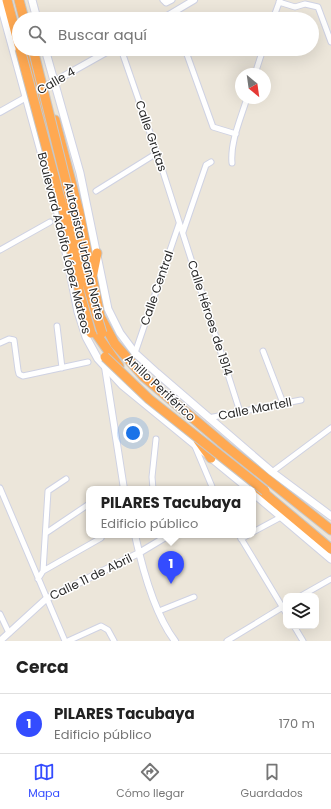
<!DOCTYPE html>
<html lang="es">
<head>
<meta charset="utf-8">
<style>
  body { margin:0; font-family:Poppins,sans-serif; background:#f2f2f2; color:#222 }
  .controls { position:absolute; right:12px; bottom:12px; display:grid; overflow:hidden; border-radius:8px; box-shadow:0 4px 16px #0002 }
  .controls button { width:36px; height:36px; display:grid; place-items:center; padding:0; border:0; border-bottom:1px solid #e0e0e0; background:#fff; color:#222; font:20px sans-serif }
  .compass { position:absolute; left:235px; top:68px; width:36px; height:36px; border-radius:50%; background:#fff; box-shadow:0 4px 16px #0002; rotate:151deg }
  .you { position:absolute; left:133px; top:433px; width:14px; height:14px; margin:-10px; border:3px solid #fff; border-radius:50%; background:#1a73e8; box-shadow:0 0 0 6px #1a73e833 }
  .badge { display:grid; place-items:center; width:26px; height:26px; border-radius:50%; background:#344cff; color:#fff; font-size:13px; font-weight:700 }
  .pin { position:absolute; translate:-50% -33px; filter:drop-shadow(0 1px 2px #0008) }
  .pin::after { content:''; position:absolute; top:21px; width:14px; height:12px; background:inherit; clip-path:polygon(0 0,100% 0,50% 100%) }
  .popup { position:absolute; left:86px; top:486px; width:170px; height:52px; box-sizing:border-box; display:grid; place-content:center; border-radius:8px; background:#fff; filter:drop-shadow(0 1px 3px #0005); font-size:13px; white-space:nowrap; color:#767676 }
  .popup b { font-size:15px; color:#222 }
  .popup::after { content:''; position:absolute; left:50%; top:100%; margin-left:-8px; border:8px solid transparent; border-top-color:#fff }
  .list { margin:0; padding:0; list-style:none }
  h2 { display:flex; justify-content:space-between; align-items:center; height:52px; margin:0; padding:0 16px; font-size:17px }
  h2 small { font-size:13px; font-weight:400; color:#767676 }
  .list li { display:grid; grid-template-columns:26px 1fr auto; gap:12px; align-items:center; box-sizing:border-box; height:60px; padding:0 16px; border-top:1px solid #e0e0e0 }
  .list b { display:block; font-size:15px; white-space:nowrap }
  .list p { margin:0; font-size:13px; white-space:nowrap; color:#767676 }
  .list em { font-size:13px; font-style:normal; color:#767676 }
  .icon { flex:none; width:22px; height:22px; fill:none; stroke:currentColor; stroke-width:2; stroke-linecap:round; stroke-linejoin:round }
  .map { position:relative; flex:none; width:331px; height:641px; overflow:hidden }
  .search { position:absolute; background:#fff; box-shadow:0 4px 16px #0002; left:12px; right:12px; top:12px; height:44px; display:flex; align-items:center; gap:10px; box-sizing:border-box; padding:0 14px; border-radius:22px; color:#767676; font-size:15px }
  .sheet { height:112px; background:#fff }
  nav { display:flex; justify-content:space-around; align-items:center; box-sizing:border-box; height:56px; border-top:1px solid #e0e0e0; background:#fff; font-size:11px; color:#767676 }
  nav a { display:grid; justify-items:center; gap:2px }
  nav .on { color:#344cff }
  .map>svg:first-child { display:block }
</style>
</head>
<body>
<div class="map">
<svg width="331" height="641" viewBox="0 0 331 641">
  <rect width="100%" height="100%" fill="#ece6da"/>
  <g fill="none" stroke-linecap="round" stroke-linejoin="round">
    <defs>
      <path id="minor" d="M163,0L166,3L172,0
        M279,2L295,7L305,4L318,7L331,42
        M273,19L280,0
        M121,49L157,153L240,412
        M185,49L213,127L236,134
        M255,74L263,49
        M232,163C230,142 241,118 247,98
        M96,191L157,153
        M183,232L206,165L211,162
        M0,250L50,222
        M57,326L62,368
        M0,343L9,339L14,340L18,370L19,374L23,376L88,362
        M263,351L283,403
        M135,353L179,224
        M208,418L301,400
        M194,444L213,489
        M272,472L331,428
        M0,488L65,641
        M153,489L152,477L156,439
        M253,532L281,517
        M46,533L89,504
        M239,535L286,613
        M241,539L248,535
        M43,571L101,538
        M38,579L43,571L48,491L66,479
        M301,596L331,579
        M159,611L194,597
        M0,614L9,633
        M294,626L303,641
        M68,641L101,626L108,630L114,641
        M227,641L286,605"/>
      <path id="tertiary" d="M162,19L194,0
        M0,112L112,49
        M105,367L124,489
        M135,535C142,567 155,615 175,641
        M0,641L46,599L139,553L169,535"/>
      <path id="secondary" d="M32,0L37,19
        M0,2L59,217L78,312L86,337L98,359L122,385L249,489
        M45,49L80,173L108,309L120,333L135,353L157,373L272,472L331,516
        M253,493L331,559"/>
      <path id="motorway" d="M7,0L19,45
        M19,0L24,19
        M27,56L34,85
        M38,98L67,207
        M55,120L79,212L100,316L115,344L144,377L227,447L331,530
        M93,273L97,253
        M89,314L97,335L119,366
        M198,440L211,458
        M258,488L331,549"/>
    </defs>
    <!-- minor casing -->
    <use href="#minor" stroke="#cfd2e3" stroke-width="7"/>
    <!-- tertiary casing -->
    <use href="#tertiary" stroke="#cfd2e3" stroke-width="8"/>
    <!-- secondary casing -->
    <use href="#secondary" stroke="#cfd2e3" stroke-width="9"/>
    <!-- motorway casing -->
    <use href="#motorway" stroke="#c7c7c7" stroke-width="11"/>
    <!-- minor -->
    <use href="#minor" stroke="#fff" stroke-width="5"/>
    <!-- tertiary -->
    <use href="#tertiary" stroke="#fff" stroke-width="6"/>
    <!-- secondary -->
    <use href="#secondary" stroke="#fff" stroke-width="7"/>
    <!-- motorway -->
    <use href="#motorway" stroke="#ffa952" stroke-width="9"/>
    <defs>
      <path id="motorway-bridge" d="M20,49L65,217L80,294L91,333
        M33,49L69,194L83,270L102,333
        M105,357L149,399L265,491"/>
    </defs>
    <!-- motorway-bridge casing -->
    <use href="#motorway-bridge" stroke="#c7c7c7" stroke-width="11" stroke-linecap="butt"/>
    <!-- motorway-bridge -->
    <use href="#motorway-bridge" stroke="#ffa952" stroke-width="9"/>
  </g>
  <g text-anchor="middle" stroke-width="3" stroke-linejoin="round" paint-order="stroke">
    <!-- street labels -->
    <g font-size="12" fill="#292929" stroke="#fff">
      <text transform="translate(56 81) rotate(-30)" y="4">Calle 4</text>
      <text transform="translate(151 136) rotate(71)" y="4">Calle Grutas</text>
      <text transform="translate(64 243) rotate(76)" y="4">Boulevard Adolfo López Mateos</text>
      <text transform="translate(84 251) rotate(77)" y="4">Autopista Urbana Norte</text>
      <text transform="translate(157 288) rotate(-71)" y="4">Calle Central</text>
      <text transform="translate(210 318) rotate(72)" y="4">Calle Héroes de 1914</text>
      <text transform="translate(160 388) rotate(43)" y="4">Anillo Periférico</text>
      <text transform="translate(255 409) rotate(-11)" y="4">Calle Martell</text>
      <text transform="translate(91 577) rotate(-26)" y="4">Calle 11 de Abril</text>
    </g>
  </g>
</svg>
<div class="controls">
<button><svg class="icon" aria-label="layers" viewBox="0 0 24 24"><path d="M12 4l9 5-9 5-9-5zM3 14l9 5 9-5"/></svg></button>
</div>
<svg class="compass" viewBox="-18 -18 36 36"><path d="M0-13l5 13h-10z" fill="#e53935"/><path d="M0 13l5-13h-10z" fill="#767676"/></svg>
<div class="you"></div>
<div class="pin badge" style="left:171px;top:584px">1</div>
<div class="popup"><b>PILARES Tacubaya</b>Edificio público</div>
<div class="search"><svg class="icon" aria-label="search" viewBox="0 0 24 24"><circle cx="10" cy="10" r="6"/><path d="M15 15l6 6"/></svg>Buscar aquí</div>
</div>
<section class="sheet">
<h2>Cerca<small></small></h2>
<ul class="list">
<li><span class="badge">1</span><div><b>PILARES Tacubaya</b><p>Edificio público</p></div><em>170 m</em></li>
</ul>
</section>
<nav>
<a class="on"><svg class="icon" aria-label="map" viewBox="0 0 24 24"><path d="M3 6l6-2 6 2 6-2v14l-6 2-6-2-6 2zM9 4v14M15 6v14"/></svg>Mapa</a>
<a><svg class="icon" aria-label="directions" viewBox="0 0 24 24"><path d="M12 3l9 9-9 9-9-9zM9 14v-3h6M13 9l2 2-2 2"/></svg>Cómo llegar</a>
<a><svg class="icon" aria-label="saved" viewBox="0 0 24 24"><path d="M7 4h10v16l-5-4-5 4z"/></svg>Guardados</a>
</nav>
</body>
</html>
